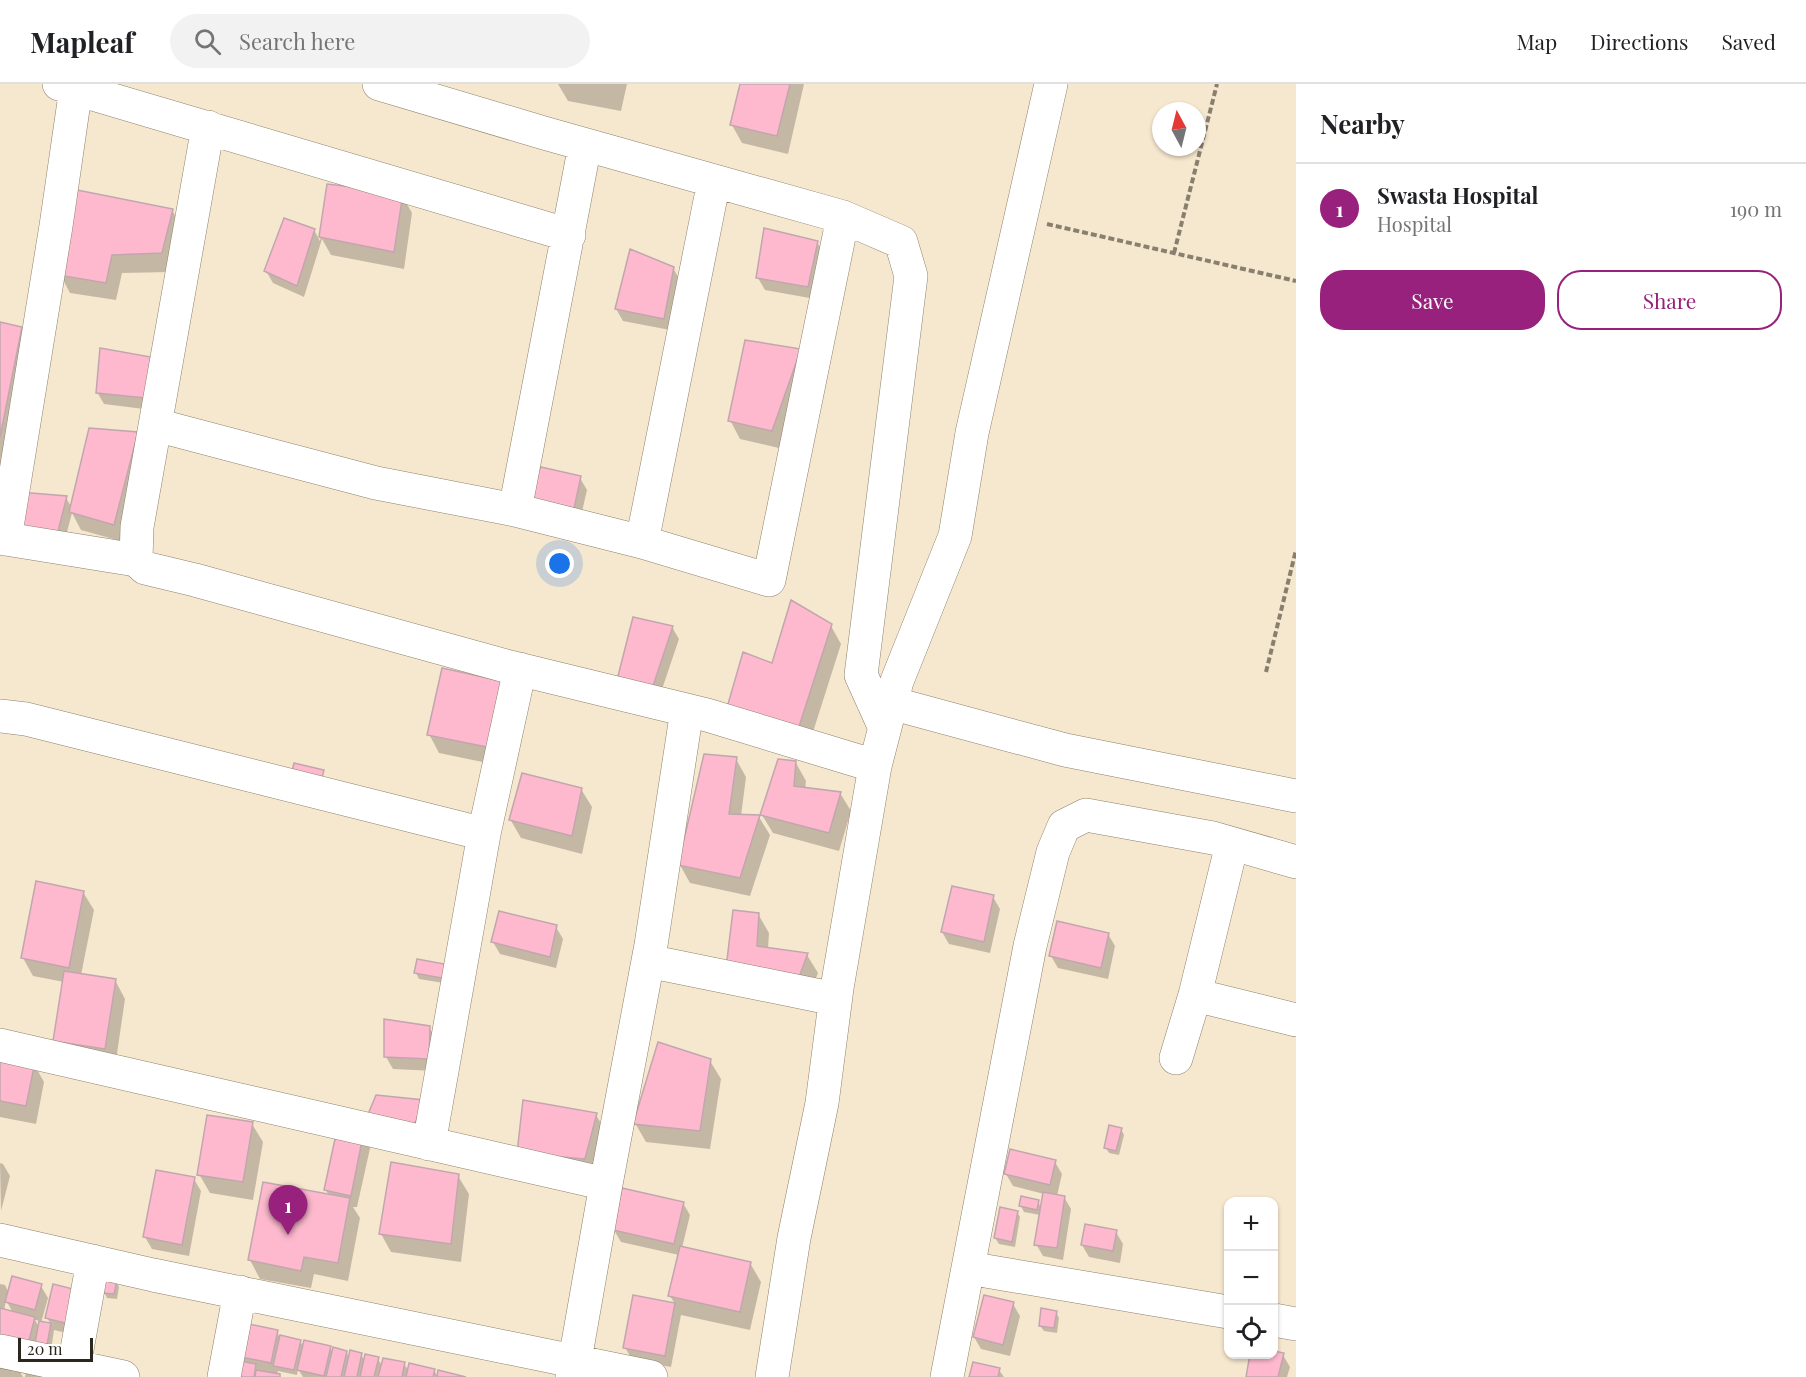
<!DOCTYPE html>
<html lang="en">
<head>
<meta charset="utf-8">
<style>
  body { margin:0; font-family:"Playfair Display",serif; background:#f2f2f2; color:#202124 }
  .controls { position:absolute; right:18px; bottom:18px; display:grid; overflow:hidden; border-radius:12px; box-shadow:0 2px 4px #0004 }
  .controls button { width:54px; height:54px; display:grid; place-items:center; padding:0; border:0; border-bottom:2px solid #e0e0e0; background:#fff; color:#202124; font:30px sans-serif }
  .compass { position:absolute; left:1152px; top:18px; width:54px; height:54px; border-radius:50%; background:#fff; box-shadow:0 2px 4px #0004; rotate:353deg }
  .scale { position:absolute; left:18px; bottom:15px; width:75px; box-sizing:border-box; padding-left:6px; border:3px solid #2c271e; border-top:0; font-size:16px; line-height:21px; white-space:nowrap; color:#2c271e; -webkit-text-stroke:4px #fff; paint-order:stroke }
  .you { position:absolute; left:560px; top:480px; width:21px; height:21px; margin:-15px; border:4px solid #fff; border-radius:50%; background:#1a73e8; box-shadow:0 0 0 9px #1a73e833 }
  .badge { display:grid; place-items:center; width:39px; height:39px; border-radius:50%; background:#97217c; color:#fff; font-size:20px; font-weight:700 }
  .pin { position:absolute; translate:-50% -50px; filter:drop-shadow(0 2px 3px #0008) }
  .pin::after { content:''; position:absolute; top:32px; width:21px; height:18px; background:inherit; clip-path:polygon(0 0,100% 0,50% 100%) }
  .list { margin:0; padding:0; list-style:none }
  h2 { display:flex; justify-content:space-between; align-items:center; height:78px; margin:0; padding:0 24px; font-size:26px }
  h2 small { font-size:20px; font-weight:400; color:#757577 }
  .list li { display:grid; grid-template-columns:39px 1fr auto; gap:18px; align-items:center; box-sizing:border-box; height:90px; padding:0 24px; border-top:2px solid #e0e0e0 }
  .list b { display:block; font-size:22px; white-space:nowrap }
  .list p { margin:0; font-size:20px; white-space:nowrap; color:#757577 }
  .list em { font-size:20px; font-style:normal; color:#757577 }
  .actions { display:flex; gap:12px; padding:18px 24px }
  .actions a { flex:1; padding:14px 0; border:2px solid #97217c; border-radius:24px; text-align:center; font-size:21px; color:#97217c }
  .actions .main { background:#97217c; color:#fff }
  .icon { flex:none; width:33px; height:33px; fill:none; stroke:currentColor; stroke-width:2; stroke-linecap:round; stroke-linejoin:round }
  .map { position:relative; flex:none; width:1296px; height:1293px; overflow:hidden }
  header { display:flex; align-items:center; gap:36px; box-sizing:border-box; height:84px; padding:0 30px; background:#fff; border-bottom:2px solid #e0e0e0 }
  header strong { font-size:28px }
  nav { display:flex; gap:33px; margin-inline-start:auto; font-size:21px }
  .search { width:420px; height:54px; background:#f2f2f2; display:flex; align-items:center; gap:15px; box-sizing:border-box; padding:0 21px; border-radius:33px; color:#757577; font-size:22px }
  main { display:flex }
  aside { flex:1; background:#fff }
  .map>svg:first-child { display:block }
</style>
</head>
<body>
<header>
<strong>Mapleaf</strong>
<div class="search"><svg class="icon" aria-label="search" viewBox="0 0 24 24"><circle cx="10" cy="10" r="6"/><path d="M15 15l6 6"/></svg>Search here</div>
<nav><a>Map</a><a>Directions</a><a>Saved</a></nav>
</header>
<main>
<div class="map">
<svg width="1296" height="1293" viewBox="0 0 1296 1293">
  <rect width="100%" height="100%" fill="#f6e7cf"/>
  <!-- shadow -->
  <path fill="#0003" fill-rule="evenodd" d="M558,0H627L621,27L568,17Z
    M741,0H804L788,70L742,59L732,41Z
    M328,102L402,111L412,129L404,185L331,171L322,155L304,213L273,199L266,187L314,146L320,157Z
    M172,126L182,144L172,188L122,189L116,216L70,209L60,190Z
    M817,158L824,170L815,215L765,206L758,194Z
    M673,184L680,196L670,246L623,237L616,225Z
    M0,240L21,244L35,268L0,444Z
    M801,266L783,365L740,355L730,336Z
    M150,275L152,326L104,320L97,308Z
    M137,349L124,458L81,446L72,429L60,474L23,459L66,414L72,424Z
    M580,394L587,406L578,445L531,432Z
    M831,542L841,560L806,670L772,581Z
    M672,543L679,555L657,620L617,599Z
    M443,586L497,681L439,669L429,650Z
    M736,675L746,693L741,732L759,733L770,751L750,812L690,799L680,781Z
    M796,679L806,697L805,705L840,709L851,727L839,767L773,749L762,731Z
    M581,705L592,723L582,770L521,754L510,735Z
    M83,808L94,826L81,891L115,896L125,915L115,983L55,956L64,898L33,892L23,874Z
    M993,813L1000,825L990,869L949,860L942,848Z
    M758,830L769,849L768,865L807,871L818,889L806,919L738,902Z
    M556,843L563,855L556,884L500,870L493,858Z
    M1108,850L1115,862L1108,895L1058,884L1051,872Z
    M449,882L450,900L419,895L416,889Z
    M429,943L436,955L435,987L393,985L386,973Z
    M0,973L34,980L44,998L36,1040L0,1033Z
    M710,977L721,995L710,1065L646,1058L635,1039Z
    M596,1031L607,1049L595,1093L518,1069Z
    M252,1040L263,1058L253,1116L210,1109L199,1090Z
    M339,1043L371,1060L357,1123H353L360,1134L348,1197L314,1190L311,1204L260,1195L250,1176L329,1112L326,1106Z
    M1121,1045L1124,1051L1119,1071L1109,1069L1106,1064Z
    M1055,1078L1062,1090L1057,1112L1064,1113L1071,1125L1063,1176L1043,1172L1036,1160L1040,1131L1024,1128L1021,1122L1038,1117L1041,1124L1044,1110L1013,1102L1006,1090Z
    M0,1079L3,1080L10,1092L1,1127Z
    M458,1092L469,1110L461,1178L391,1168L381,1150Z
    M194,1095L201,1107L189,1172L152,1165L145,1153Z
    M683,1119L690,1131L682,1164L750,1179L761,1198L750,1246L681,1231L671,1283L632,1276L625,1263L675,1220L670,1212L679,1171L621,1158L614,1146Z
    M1017,1128L1020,1133L1015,1163L999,1160L995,1154Z
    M1116,1148L1123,1160L1120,1179L1089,1173L1082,1161Z
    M116,1197L119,1203L117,1215L107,1214L104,1208Z
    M0,1200L5,1201L9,1209L41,1202L48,1214L41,1239L51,1240L47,1234L54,1202L75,1251L54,1246L47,1293H25L28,1278L12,1280L11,1287L20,1288L23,1293H0ZM6,1216L13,1229L4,1227ZM35,1236L41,1237L39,1243Z
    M1013,1220L1020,1232L1010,1272L981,1265L974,1253Z
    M1056,1228L1059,1234L1057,1249L1044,1247L1040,1242Z
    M277,1248L279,1252L300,1257L304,1264L330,1263L333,1269L346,1268L350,1274L361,1271L365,1277L378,1275L382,1282L404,1280L409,1287L434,1286L438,1293H303L298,1285L297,1291L278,1287L277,1291L280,1293H233L238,1272Z
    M1274,1269L1283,1271L1290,1283L1287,1293H1247Z
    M999,1286L1004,1293H971Z"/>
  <!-- building -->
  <path fill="#feb9cf" stroke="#c2a6ae" stroke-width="1.5" d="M740,0H790L777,52L730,41Z
    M327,100L403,109L394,168L319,153Z
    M72,105L173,125L162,169L112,171L106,199L58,191Z
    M284,134L315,145L297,202L264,187Z
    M764,144L818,157L808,203L756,194Z
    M630,165L674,183L664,235L615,225Z
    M0,238L22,243L0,353Z
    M745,256L801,265L772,347L728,337Z
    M100,264L151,273L146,314L96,309Z
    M89,344L138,348L114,441L69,428Z
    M541,383L581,392L572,434L522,420Z
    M19,408L67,412L54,463L14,447Z
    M791,516L832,540L796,652L726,627L743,568L772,579Z
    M633,533L673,542L651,608L616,600Z
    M442,584L501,597L487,663L427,651Z
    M704,670L737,673L729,730L760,731L740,794L678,781Z
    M778,675L796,677L794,702L841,708L829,749L760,731Z
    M294,679L324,686L320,702L290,696Z
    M522,689L582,704L572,752L509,736Z
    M36,797L84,807L69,884L21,874Z
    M952,802L994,811L984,858L941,848Z
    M733,826L759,829L757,862L808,869L796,901L726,884Z
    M499,827L557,841L550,873L491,858Z
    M1057,837L1109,849L1101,884L1049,872Z
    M417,875L450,881L447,895L414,889Z
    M64,887L116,895L105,965L53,957Z
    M384,935L430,942L429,975L384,973Z
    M658,958L711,975L700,1047L633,1040Z
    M0,972L35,978L26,1022L0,1017Z
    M376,1011L424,1016L412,1047L366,1035Z
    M523,1016L597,1029L585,1075L517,1069Z
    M207,1031L253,1038L243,1098L197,1091Z
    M338,1041L364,1047L351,1112L324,1106Z
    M1109,1041L1122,1044L1116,1067L1104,1064Z
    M1010,1065L1056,1076L1050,1101L1004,1090Z
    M391,1078L459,1090L451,1160L379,1150Z
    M156,1086L195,1093L182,1161L143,1153Z
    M263,1098L350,1114L338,1179L304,1173L301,1187L248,1176Z
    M622,1104L684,1118L674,1160L613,1146Z
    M1043,1108L1065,1112L1057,1164L1034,1161Z
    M1021,1112L1039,1116L1037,1126L1019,1122Z
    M1000,1123L1018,1127L1012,1158L994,1154Z
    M1085,1140L1117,1146L1113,1167L1081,1161Z
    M680,1162L751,1178L740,1228L668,1212Z
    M12,1192L42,1200L35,1226L5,1218Z
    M105,1194L117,1196L114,1210L103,1209Z
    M53,1200L77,1206L69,1240L45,1234Z
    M633,1211L675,1219L665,1272L623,1264Z
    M984,1211L1014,1218L1003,1261L973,1253Z
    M0,1224L35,1233L26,1268L0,1261Z
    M1041,1224L1057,1227L1054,1244L1039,1242Z
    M39,1237L51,1239L45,1272L33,1270Z
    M244,1239L278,1246L271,1279L237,1272Z
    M280,1251L301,1256L294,1286L273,1282Z
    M304,1256L331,1262L324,1292L297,1286Z
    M333,1263L347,1267L341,1293H326Z
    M350,1266L362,1269L357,1293H344Z
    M1274,1267L1284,1269L1278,1293H1246L1250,1270H1274Z
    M365,1270L379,1273L374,1293H360Z
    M383,1274L405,1278L402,1293H378Z
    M235,1276L256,1280L254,1293H232Z
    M973,1278L1000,1284L998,1293H969Z
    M409,1279L435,1285L433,1293H406Z
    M256,1286L280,1290V1293H255Z
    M438,1286L466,1293H437Z"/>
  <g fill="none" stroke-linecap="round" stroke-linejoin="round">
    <defs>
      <path id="minor" d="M59,0L569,151
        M379,0L544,49L843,133L901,158L911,192L861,591L884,642
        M208,43L137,443L136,476L145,484L195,496L506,582L707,631L875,682
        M156,341L376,399L515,426L642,458L769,496L843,133
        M515,426L585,61
        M0,454L136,476
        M5,455L56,142L76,4
        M642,458L714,97
        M891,619L1065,666L1296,712
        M0,632L26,635L484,750
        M648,877L835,915
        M1195,911L1296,936
        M0,961L606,1100L572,1293
        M1176,974L1195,911L1232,760
        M429,1060L484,750L520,585
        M606,1100L651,861L687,626
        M0,1156L153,1191L651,1293
        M968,1184L1228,1228
        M1274,1236L1296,1240
        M0,1267L123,1293
        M72,1293L93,1177
        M224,1293L240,1208
        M772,1293L794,1154L822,1019L837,904L875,682L897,597L955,452L972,349L1051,0
        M947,1293L1030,862L1053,768L1064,742L1086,731L1213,754L1296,778"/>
    </defs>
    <!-- minor casing -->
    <use href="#minor" stroke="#8e816b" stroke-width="34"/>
    <!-- path -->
    <path stroke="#897f6f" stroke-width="4" stroke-dasharray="6 3" stroke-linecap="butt" d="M1047,140L1296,197
      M1174,169L1217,0
      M1266,588L1296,466"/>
    <!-- minor -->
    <use href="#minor" stroke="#fff" stroke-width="33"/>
  </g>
</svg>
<div class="controls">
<button>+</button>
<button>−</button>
<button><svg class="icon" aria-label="locate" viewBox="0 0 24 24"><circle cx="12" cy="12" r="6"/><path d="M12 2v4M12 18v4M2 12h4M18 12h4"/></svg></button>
</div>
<svg class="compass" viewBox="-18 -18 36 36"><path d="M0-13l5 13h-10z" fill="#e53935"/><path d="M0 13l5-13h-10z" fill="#757577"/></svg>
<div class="scale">20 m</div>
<div class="you"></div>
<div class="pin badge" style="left:288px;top:1151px">1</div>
</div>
<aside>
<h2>Nearby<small></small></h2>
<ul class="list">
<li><span class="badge">1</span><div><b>Swasta Hospital</b><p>Hospital</p></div><em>190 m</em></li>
</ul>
<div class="actions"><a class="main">Save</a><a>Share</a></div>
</aside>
</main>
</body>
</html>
